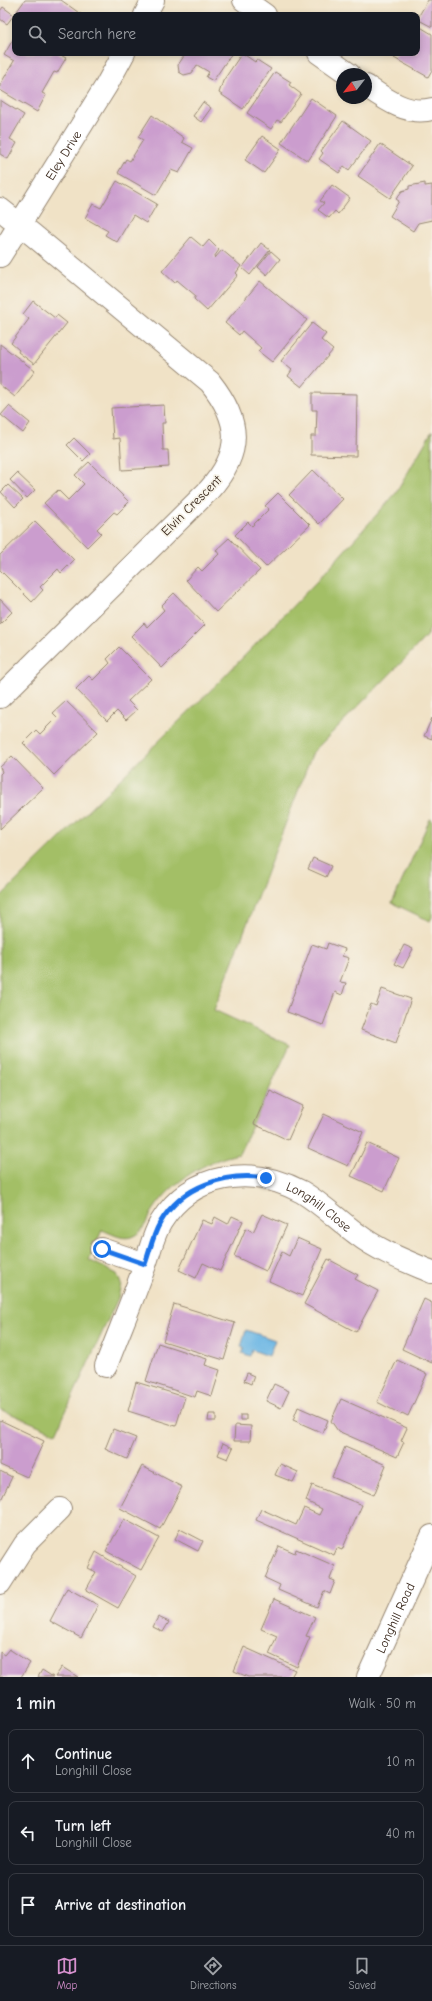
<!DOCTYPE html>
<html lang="en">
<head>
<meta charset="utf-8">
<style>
  body { margin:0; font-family:"Comic Neue",sans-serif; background:#242831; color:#f1f3f6 }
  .compass { position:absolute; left:336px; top:68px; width:36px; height:36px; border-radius:50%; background:#171b24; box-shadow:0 2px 6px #0003; rotate:239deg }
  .stop { position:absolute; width:12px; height:12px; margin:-9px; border:3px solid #1a73e8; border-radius:50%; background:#fff }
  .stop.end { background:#1a73e8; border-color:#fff; box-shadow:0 1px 4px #0008 }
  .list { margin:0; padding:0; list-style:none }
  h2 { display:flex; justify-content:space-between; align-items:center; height:52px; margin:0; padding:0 16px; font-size:17px }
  h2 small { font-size:13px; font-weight:400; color:#9ea1a6 }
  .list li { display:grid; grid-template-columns:26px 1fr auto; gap:12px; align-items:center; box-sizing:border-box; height:64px; margin:0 8px 8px; padding:0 8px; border:1px solid #363941; border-radius:8px }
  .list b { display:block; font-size:15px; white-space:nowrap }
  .list p { margin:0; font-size:13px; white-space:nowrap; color:#9ea1a6 }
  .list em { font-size:13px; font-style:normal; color:#9ea1a6 }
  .icon { flex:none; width:22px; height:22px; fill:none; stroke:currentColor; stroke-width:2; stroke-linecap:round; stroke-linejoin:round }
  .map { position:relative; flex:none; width:432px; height:1677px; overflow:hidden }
  .search { position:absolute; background:#171b24; box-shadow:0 2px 6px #0003; left:12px; right:12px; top:12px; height:44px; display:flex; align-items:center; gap:10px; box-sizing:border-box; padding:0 14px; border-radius:8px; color:#9ea1a6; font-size:15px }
  .sheet { height:268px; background:#171b24 }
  nav { display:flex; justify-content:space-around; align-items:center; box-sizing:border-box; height:56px; border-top:1px solid #363941; background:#171b24; font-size:11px; color:#9ea1a6 }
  nav a { display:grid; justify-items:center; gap:2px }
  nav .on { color:#d690ce }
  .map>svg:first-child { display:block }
</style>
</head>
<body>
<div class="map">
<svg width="432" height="1677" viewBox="0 0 432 1677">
  <rect width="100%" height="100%" fill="#f7f3e8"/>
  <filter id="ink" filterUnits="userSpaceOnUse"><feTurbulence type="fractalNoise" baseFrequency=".025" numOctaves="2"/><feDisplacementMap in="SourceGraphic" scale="8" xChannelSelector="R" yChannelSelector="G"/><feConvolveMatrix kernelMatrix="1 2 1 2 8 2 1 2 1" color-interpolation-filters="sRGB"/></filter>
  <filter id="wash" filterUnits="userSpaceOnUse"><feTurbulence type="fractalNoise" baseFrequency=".012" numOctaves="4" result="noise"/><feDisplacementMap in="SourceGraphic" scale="16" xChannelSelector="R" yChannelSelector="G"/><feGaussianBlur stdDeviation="0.9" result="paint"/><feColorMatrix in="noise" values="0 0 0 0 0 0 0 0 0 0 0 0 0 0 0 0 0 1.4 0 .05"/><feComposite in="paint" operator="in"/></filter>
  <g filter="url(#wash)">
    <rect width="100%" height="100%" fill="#f0e2c6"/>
    <!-- green -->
    <path fill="#a3bf66" stroke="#6f7442" d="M432,431V624L427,635L406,658L313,752L214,1010L290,1045L239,1154C206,1160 173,1181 154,1209C147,1219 144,1233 131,1237C121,1240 111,1233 102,1230L89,1260L117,1274L121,1284L118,1298L56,1433L0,1409V897L218,683L319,579L396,493Z
      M430,819L432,820V917L430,921L392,903Z"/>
    <!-- water -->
    <path fill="#6bb6e4" stroke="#537081" d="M246,1330L275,1340L269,1356L252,1350L250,1356L242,1353L244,1348L241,1347Z"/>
    <g id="blocks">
      <!-- building -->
      <path fill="#cb9dce" d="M25,0H61L82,15H23L17,11Z
        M428,0H432V27L417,19Z
        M3,7L14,15L7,24L0,19V11Z
        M417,25L432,34V70L428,77L394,58L397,53H417Z
        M15,36V53H57L66,58L57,73L54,72L42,93L46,95L37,112L0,90V85L14,61L4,55Z
        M186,53H232L213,81L206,77L209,72L197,65L192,73L184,75L179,72L178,65Z
        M242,53L255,62L257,60L271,69L243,109L219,93L223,81Z
        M275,72L291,82L289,85L301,94L281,122L277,120L271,129L247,113Z
        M311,98L337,116L308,161L281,143Z
        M0,100L24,115L10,139L17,143L8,159L0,154Z
        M203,102L211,108L201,122L193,116Z
        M152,115L184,138L182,142L193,148L179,173L171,170L156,195L118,173L126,159L130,161L143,140L138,137Z
        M343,121L371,141L349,170L344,166L339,173L319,159L323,153L321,151Z
        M262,136L281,149L264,173L245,160Z
        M380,144L412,166L390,198L358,176Z
        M117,181L157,204L146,223L133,215L117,242L105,235L108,231L85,218L93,204L101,208Z
        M425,183V186L432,185V220L418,223L413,231L390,216L399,201L396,199L402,191L409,189V186Z
        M332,185L350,198L338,214L335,211L329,218L318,210L324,203L320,201Z
        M191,237L203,247L209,240L219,250L214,257L215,258L222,250L241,266L236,273L238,275L207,311L194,299L196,296L177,280L175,283L162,271Z
        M261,243L270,250L250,275L242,268Z
        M271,251L280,259L267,275L258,267Z
        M260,281L307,320L272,362L258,351L261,348L242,331L239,335L225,323Z
        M33,301L55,318L57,315L67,323L34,364L18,352L19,350L11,343L29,319L23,314Z
        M312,323L326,334L321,340L333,350L302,387L288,376L292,370L281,361Z
        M0,344L35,371L15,397L0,385Z
        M312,393L357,394L356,456L311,455V436H316L317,410H312Z
        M164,405L165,423H162L163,450H168L169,467L122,470L120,438L113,439L111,408Z
        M9,406L30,423L23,433L1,415Z
        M74,438L90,454L83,461L67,445Z
        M89,462L129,502L117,514L114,512L97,529L101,533L87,547L44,503L58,490L68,500L84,484L75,475Z
        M313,470L343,499L319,524L289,495Z
        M17,473L35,490L27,498L10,480Z
        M8,485L23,499L15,507L1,492Z
        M278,493L310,525L266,567L235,535L248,522L252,526L269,509L265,506Z
        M35,521L74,560L61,573L58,569L40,587L43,590L32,602L0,570V555Z
        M229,538L260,570L216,612L186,580L198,567L202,571L219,554L216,550Z
        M174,593L205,625L162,668L131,636L144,623L147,627L164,610L161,606Z
        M0,599L12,612L0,624Z
        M119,647L151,679L128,701L137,710L126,720L117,711L107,721L76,689L89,676L93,680L110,663L107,659Z
        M66,701L98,732L54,775L23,743L36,730L40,734L57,717L53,713Z
        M432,718V739L424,736Z
        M12,756L43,788L0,829V774L2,772L0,767Z
        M313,858L331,866L326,877L308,869Z
        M328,943L345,949L342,956L349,958L340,982L346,983L342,995L335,992L323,1025L287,1012L312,944L326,949Z
        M404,945L413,949L403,968L394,964Z
        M382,989L411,999L396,1043L361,1030L371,1004L376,1006Z
        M269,1090L303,1106L288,1140L254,1124Z
        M324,1114L363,1132L348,1166L308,1148Z
        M367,1143L399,1158L384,1191L351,1176Z
        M262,1214L287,1225L266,1271L234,1256L246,1228L253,1232Z
        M232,1216L243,1221L220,1271L203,1263L196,1278L179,1270L202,1220L212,1224L215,1217L228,1224Z
        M297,1238L322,1249L302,1296L269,1281L282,1252L289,1256Z
        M328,1259L358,1275L355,1279L378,1291L356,1332L304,1304Z
        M424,1299L432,1303V1363L402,1349Z
        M174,1304L235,1323L224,1360L163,1341Z
        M158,1343L207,1359L205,1365L220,1370L212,1396L197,1391L195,1397L146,1381Z
        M397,1360L427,1374L408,1416L402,1413L401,1414L377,1402Z
        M247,1373L254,1376L251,1384L244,1381Z
        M136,1382L185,1397L176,1426L128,1411Z
        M274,1384L289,1391L281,1408L266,1401Z
        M341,1399L407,1428L401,1441L404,1442L397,1457L338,1431L331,1421Z
        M298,1407L328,1420L323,1433L293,1420Z
        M209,1414H216V1421H208Z
        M240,1415H246V1420H240Z
        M0,1420L44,1441L27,1477L0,1465Z
        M235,1425L251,1426L250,1441H234Z
        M113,1429L136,1438L127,1459L105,1449Z
        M223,1443L233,1448L228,1459L218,1455Z
        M345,1447L386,1465L374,1495L332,1477Z
        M280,1464L298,1472L293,1482L275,1475Z
        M142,1466L182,1487L160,1529L120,1508Z
        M0,1471L12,1477L0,1502Z
        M312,1485L362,1505L342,1550L337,1548L334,1555L256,1520L261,1509L296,1525L304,1508L319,1515L322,1509L306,1501Z
        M124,1519L159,1538L141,1570L106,1551Z
        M180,1529L203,1541L198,1551L175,1539Z
        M279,1546L295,1553L296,1549L335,1566L330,1579L335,1581L330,1594L324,1591L317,1607L278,1590L280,1585L265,1578Z
        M96,1552L136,1576L118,1608L86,1590L96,1572L88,1568Z
        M67,1588L98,1605L81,1638L50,1621Z
        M274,1599L315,1617L306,1636L310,1637L297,1667L269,1654L277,1636L261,1629Z
        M158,1617L169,1622L163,1632L153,1627Z
        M244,1647L295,1670L291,1677H248L234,1671Z
        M9,1649L30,1663L21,1677H0V1652L4,1655Z
        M62,1667L78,1677H55Z
        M42,1670L53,1677H38Z"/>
    </g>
  </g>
  <g filter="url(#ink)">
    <use href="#blocks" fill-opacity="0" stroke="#968672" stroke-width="1"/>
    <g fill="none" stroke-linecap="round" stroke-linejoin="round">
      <defs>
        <g id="minor">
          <path d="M244,0L265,15"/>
          <path d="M145,15L153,0"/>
          <path d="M319,53L349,74"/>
          <path d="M366,86C385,99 408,116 432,109"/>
          <path d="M0,209L33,235L210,382C241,421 243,452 209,490L0,697"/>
          <path id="s1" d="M0,256L106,86L124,53"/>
          <path d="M101,1249L145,1264"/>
          <path id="s2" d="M106,1366C119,1332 133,1299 145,1265C150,1251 153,1235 161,1222C192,1172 252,1165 302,1192C322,1204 338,1220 357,1234C379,1251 406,1261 432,1272"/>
          <path d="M0,1583L25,1544L60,1509"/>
          <path id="s3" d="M368,1677L432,1536"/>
        </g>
      </defs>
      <!-- minor casing -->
      <use href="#minor" stroke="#968672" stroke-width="24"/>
      <!-- minor -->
      <use href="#minor" stroke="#fff" stroke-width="22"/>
    </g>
  </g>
  <g fill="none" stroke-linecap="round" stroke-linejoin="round" filter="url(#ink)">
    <!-- route -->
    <path stroke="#1a73e8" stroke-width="5" d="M102,1249L145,1264C150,1250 153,1235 160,1223C182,1185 226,1172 266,1178"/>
  </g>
  <g text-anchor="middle" stroke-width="3.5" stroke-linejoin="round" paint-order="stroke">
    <!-- street labels -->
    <g font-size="13" fill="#3b2a1e" stroke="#f7f3e8">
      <text dy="5" stroke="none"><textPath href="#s1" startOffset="119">Eley Drive</textPath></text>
      <text transform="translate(191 505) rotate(-45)" y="5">Elvin Crescent</text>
      <text dy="5" stroke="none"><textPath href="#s2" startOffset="336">Longhill Close</textPath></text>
      <text dy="5" stroke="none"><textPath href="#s3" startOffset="65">Longhill Road</textPath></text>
    </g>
  </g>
</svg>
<svg class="compass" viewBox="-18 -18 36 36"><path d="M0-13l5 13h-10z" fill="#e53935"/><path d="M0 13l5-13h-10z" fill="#9ea1a6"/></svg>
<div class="stop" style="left:102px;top:1249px"></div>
<div class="stop end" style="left:266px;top:1178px"></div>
<div class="search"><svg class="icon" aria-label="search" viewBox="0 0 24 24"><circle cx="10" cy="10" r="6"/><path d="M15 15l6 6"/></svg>Search here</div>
</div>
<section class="sheet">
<h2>1 min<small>Walk · 50 m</small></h2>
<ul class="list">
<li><svg class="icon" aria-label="ahead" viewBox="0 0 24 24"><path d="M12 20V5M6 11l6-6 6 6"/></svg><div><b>Continue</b><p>Longhill Close</p></div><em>10 m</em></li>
<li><svg class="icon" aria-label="left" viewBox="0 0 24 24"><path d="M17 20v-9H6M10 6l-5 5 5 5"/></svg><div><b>Turn left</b><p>Longhill Close</p></div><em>40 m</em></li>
<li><svg class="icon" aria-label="arrive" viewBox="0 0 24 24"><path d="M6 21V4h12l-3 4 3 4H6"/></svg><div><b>Arrive at destination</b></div></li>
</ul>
</section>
<nav>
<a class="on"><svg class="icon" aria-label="map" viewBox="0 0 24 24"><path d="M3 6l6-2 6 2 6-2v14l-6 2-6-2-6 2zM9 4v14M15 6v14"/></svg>Map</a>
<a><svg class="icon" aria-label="directions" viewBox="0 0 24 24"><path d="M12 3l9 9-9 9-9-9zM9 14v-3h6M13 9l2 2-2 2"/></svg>Directions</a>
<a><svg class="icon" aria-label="saved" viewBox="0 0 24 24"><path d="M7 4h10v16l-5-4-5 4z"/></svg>Saved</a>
</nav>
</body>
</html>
